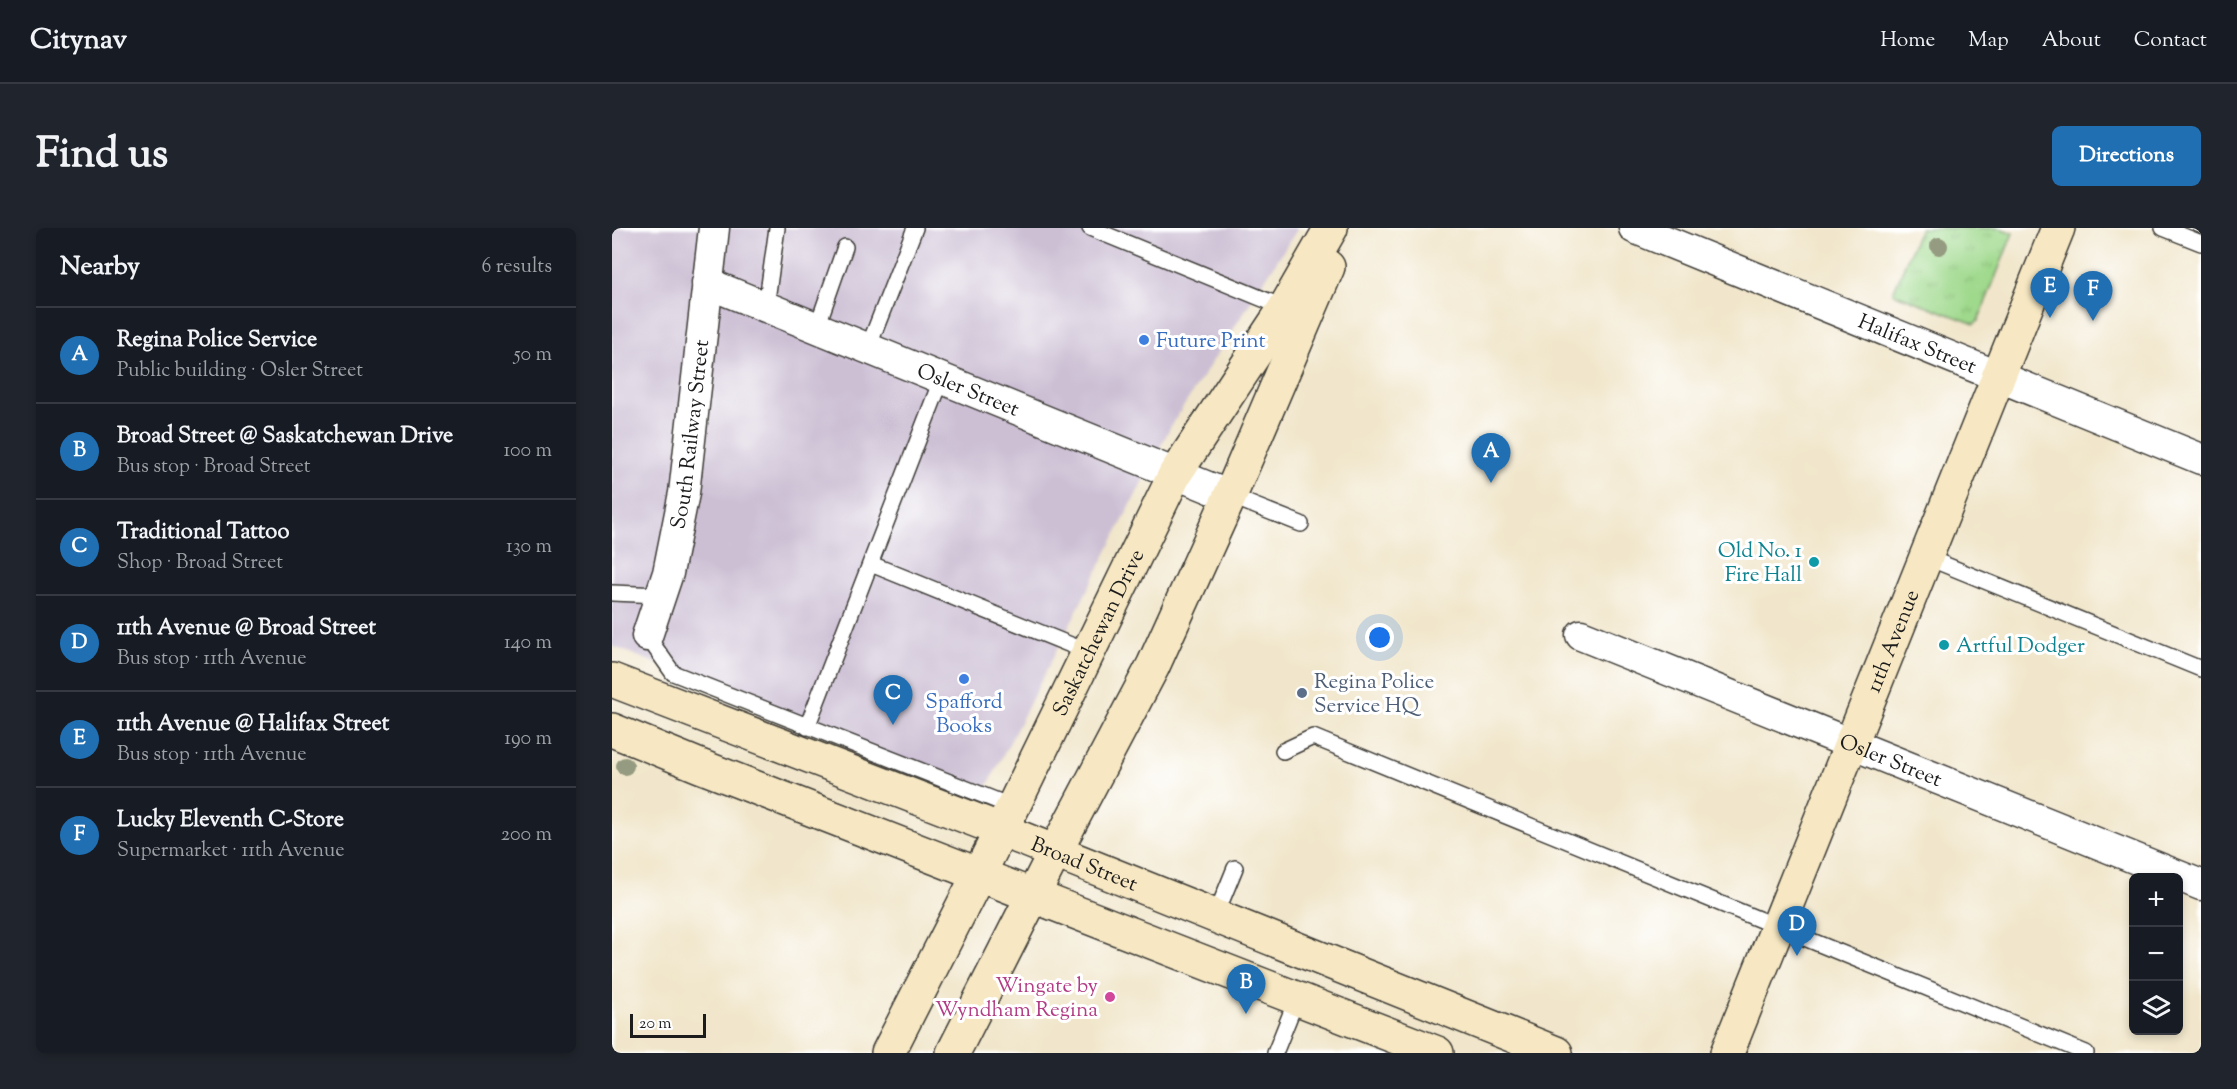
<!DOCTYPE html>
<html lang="en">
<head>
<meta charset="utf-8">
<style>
  body { margin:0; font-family:"Sorts Mill Goudy",serif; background:#20242c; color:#f1f3f6 }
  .controls { position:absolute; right:18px; bottom:18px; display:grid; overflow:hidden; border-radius:9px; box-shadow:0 3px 9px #0003 }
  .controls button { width:54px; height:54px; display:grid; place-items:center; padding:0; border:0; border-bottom:2px solid #363941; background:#171b24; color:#f1f3f6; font:30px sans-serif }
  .scale { position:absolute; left:18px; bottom:15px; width:76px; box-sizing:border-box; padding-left:6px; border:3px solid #1c1c1c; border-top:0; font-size:16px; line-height:21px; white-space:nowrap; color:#1c1c1c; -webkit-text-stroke:4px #fff; paint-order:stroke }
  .you { position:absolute; left:768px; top:410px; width:21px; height:21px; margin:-15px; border:4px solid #fff; border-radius:50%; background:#1a73e8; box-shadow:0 0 0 9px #1a73e833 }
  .badge { display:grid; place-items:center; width:39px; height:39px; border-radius:50%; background:#1f6fb2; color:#fff; font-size:20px; font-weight:700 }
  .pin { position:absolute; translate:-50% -50px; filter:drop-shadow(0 2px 3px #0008) }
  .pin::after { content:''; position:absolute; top:32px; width:21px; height:18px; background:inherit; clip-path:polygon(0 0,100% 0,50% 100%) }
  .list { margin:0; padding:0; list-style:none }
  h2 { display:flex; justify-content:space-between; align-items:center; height:78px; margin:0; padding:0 24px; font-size:26px }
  h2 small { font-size:20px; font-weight:400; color:#9ea1a6 }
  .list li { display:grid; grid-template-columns:39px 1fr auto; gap:18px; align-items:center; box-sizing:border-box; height:96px; padding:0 24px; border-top:2px solid #363941 }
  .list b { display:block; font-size:22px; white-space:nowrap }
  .list p { margin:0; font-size:20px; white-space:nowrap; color:#9ea1a6 }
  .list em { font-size:20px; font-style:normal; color:#9ea1a6 }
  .icon { flex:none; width:33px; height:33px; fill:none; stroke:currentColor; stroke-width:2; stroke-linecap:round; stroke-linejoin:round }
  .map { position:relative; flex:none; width:1589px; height:825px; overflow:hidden; border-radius:9px }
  header { display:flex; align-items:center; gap:36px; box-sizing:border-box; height:84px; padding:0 30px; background:#171b24; border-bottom:2px solid #363941 }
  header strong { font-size:28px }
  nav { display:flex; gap:33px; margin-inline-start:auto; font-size:21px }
  .intro { display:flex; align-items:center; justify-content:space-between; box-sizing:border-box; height:144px; padding:0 36px }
  h1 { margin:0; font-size:42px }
  .button { padding:15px 27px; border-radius:9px; background:#1f6fb2; color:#fff; font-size:21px; font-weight:700 }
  main { display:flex; gap:36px; padding:0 36px }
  aside { flex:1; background:#171b24; border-radius:9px; box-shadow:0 3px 9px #0003 }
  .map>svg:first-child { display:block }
</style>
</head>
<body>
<header>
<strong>Citynav</strong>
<nav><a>Home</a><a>Map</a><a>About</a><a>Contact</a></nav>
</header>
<div class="intro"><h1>Find us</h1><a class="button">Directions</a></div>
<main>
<aside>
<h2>Nearby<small>6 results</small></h2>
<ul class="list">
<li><span class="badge">A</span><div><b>Regina Police Service</b><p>Public building · Osler Street</p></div><em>50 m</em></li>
<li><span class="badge">B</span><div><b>Broad Street @ Saskatchewan Drive</b><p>Bus stop · Broad Street</p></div><em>100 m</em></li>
<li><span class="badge">C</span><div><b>Traditional Tattoo</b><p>Shop · Broad Street</p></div><em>130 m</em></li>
<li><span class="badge">D</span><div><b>11th Avenue @ Broad Street</b><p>Bus stop · 11th Avenue</p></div><em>140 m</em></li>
<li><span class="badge">E</span><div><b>11th Avenue @ Halifax Street</b><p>Bus stop · 11th Avenue</p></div><em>190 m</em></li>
<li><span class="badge">F</span><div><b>Lucky Eleventh C-Store</b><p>Supermarket · 11th Avenue</p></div><em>200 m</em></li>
</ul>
</aside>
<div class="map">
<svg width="1589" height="825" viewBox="0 0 1589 825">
  <defs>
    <pattern id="park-tufts" width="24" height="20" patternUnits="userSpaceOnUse" patternTransform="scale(1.5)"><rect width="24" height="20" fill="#9fd98c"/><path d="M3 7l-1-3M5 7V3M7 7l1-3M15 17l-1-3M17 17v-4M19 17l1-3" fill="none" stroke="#88ba78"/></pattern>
  </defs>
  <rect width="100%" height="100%" fill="#fff"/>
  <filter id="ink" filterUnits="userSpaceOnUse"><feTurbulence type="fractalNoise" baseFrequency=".0167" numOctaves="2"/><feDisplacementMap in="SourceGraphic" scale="12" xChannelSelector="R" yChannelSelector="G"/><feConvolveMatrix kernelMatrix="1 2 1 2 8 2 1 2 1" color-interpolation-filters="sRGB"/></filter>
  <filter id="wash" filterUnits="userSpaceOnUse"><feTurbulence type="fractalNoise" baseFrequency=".008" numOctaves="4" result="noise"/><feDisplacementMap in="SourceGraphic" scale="24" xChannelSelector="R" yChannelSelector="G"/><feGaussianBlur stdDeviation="1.35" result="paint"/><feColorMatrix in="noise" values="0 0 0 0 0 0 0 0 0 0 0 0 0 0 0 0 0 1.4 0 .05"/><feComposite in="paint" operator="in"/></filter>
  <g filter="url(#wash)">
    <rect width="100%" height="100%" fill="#f1e6cb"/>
    <!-- industrial -->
    <path fill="#ccbfd4" d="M0,0H686L559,198L372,565L0,418Z"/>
    <!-- park -->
    <path fill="url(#park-tufts)" stroke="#5e7a54" stroke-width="1.5" d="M1308,0H1388L1401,5L1366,93L1362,96L1281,65Z"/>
  </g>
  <g filter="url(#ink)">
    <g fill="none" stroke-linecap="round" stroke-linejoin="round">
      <defs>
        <path id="lane" d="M478,0L673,80
          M1551,0L1589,15
          M154,79L165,0
          M205,99L233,19
          M256,120L303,0
          M618,268L689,296
          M1314,329L1589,441
          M259,336L476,424
          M0,365L49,367
          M35,408L61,445L401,579
          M195,499L330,150
          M671,523L701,509L1474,825
          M603,689L623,640
          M663,825L685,770"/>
        <g id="street">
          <path id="s1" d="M1022,0L1589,231"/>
          <path id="s2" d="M95,55L618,268"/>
          <path id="s3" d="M969,407L1589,657"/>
          <path id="s4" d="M35,408L56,345L72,265L102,0"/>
        </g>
        <g id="secondary">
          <path id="s5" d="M0,452L389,602L944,825"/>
          <path d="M0,502L88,538L825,825"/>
          <path id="s6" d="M276,825L401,579L563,246L673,80L719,0"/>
          <path d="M341,825L443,624L541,438L618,268L716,39"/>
          <path id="s7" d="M1115,825L1446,0"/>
        </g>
      </defs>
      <!-- lane casing -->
      <use href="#lane" stroke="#3c3a36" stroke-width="18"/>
      <!-- street casing -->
      <use href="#street" stroke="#3c3a36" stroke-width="33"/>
      <!-- secondary casing -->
      <use href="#secondary" stroke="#3c3a36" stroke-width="36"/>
      <!-- lane -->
      <use href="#lane" stroke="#fff" stroke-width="15"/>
      <!-- street -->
      <use href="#street" stroke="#fff" stroke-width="30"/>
      <!-- secondary -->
      <use href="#secondary" stroke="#f7e8c3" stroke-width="33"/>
    </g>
    <!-- trees -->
    <g fill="#959b80">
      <circle cx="1327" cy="18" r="9"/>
      <circle cx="13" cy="538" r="9"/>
    </g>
  </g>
  <!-- markers -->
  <g fill="#3f7fe0" stroke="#fff" stroke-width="2">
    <circle cx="532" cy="112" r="6"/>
    <circle cx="352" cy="451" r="6"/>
  </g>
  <g fill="#0f9aa8" stroke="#fff" stroke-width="2">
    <circle cx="1202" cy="334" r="6"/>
    <circle cx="1332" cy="417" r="6"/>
  </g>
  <circle fill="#5c6f8a" stroke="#fff" stroke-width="2" cx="690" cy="465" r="6"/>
  <circle fill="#d1479c" stroke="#fff" stroke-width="2" cx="498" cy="769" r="6"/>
  <g text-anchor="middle" stroke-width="6" stroke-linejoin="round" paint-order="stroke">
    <!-- shop labels -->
    <g font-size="21" fill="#366cbe" stroke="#fff" text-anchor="start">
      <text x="544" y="119">Future Print</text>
      <text x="352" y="480" text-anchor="middle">Spafford<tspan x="352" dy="24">Books</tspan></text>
    </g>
    <!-- street labels -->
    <g font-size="21" fill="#1c1c1c" stroke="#fff">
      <text dy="7" stroke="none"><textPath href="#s1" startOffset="306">Halifax Street</textPath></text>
      <text dy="7" stroke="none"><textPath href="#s2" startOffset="282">Osler Street</textPath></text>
      <text dy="7" stroke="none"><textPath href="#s4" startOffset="207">South Railway Street</textPath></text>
      <text dy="7" stroke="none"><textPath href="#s6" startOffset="470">Saskatchewan Drive</textPath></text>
      <text dy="7" stroke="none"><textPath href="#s7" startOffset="444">11th Avenue</textPath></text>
      <text dy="7" stroke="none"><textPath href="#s3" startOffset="334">Osler Street</textPath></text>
      <text dy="7" stroke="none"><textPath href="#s5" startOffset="507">Broad Street</textPath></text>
    </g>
    <!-- culture labels -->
    <g font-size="21" fill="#0d838f" stroke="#fff" text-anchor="end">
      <text x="1190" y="329">Old No. 1<tspan x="1190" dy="24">Fire Hall</tspan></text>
      <text x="1344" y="424" text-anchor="start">Artful Dodger</text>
    </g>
    <!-- service labels -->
    <g font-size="21" fill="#4e5e75" stroke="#fff" text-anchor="start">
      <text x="702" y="460">Regina Police<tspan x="702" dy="24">Service HQ</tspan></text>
    </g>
    <!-- hotel labels -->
    <g font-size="21" fill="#b23c85" stroke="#fff" text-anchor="end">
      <text x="486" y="764">Wingate by<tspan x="486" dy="24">Wyndham Regina</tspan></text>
    </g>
  </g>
</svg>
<div class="controls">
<button>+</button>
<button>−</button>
<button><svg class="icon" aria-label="layers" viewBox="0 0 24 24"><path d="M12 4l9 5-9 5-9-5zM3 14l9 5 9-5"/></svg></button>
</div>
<div class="scale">20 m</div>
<div class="you"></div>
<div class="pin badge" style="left:879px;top:255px">A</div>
<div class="pin badge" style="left:634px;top:786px">B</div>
<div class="pin badge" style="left:281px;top:497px">C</div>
<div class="pin badge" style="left:1185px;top:728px">D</div>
<div class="pin badge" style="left:1438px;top:90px">E</div>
<div class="pin badge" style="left:1481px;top:93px">F</div>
</div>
</main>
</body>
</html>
